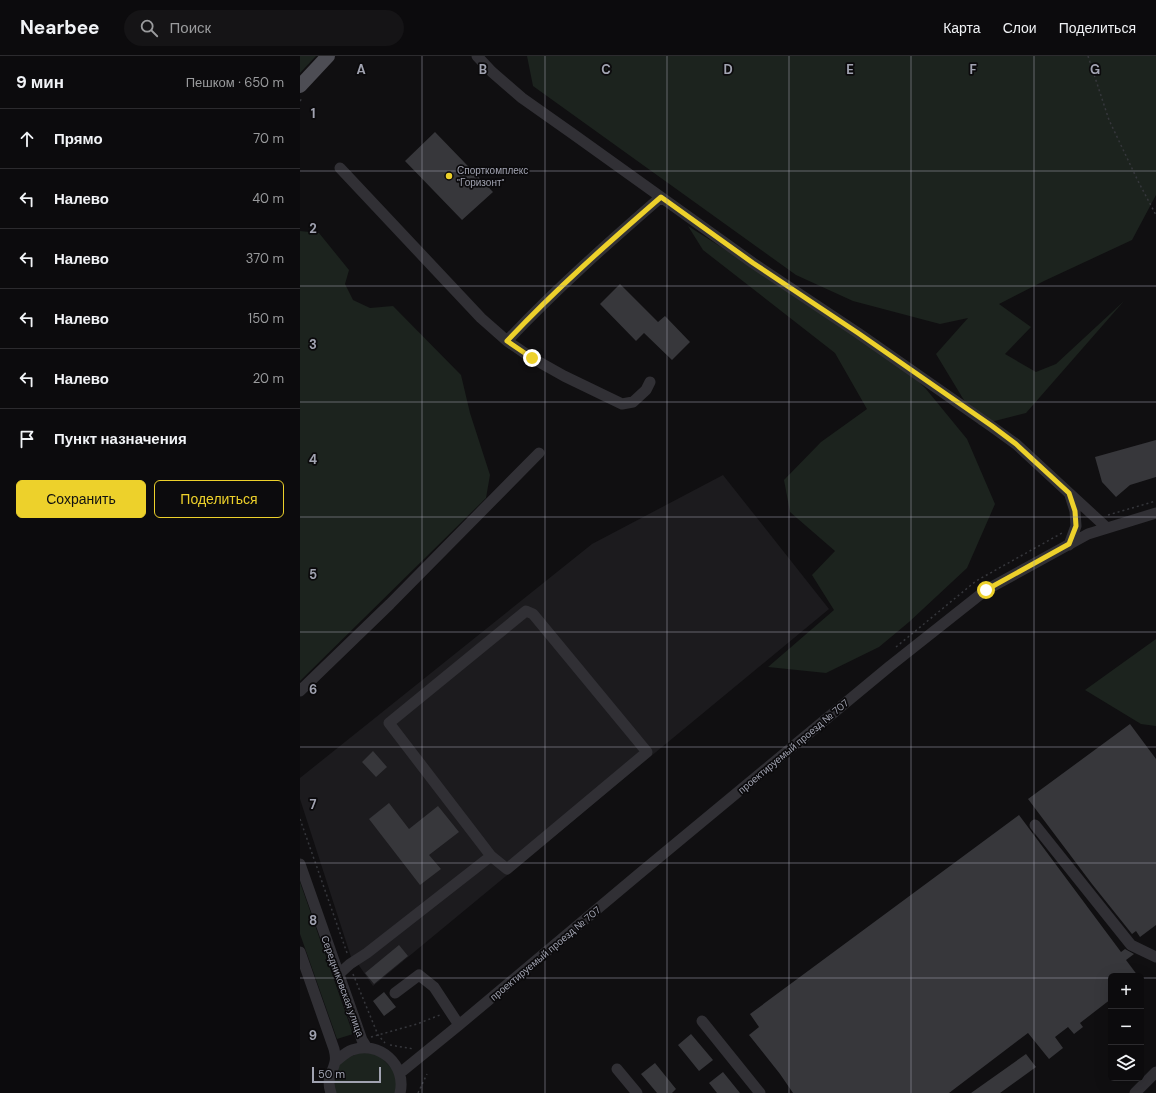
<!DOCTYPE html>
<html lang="ru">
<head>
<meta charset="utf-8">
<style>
  body { margin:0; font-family:"DM Sans",sans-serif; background:#151416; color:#f1f3f6 }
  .controls { position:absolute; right:12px; bottom:12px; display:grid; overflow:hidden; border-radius:6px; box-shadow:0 4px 16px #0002 }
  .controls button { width:36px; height:36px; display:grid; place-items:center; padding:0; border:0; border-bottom:1px solid #2c2b2e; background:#0c0b0d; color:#f1f3f6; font:20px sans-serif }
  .scale { position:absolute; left:12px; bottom:10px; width:69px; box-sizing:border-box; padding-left:4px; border:2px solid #a1a3b1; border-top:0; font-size:11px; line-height:14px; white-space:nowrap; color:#a1a3b1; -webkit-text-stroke:3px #0b0a0c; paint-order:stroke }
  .stop { position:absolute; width:12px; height:12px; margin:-9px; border:3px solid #edd12b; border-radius:50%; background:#fff }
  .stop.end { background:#edd12b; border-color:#fff; box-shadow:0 1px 4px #0008 }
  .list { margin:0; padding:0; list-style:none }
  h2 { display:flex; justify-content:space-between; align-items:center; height:52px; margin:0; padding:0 16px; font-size:17px }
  h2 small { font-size:13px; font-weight:400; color:#9a9b9d }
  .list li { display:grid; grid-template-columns:26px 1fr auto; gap:12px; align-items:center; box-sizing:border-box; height:60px; padding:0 16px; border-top:1px solid #2c2b2e }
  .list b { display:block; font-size:15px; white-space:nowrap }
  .list em { font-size:13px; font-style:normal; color:#9a9b9d }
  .actions { display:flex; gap:8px; padding:12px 16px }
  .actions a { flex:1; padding:9px 0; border:1px solid #edd12b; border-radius:6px; text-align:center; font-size:14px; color:#edd12b }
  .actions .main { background:#edd12b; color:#111 }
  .icon { flex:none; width:22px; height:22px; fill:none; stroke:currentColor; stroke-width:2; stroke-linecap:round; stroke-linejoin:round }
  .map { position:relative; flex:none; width:856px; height:1037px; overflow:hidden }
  header { display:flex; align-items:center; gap:24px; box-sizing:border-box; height:56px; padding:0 20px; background:#0c0b0d; border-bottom:1px solid #2c2b2e }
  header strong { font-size:19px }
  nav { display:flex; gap:22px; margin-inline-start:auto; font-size:14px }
  .search { width:280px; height:36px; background:#151416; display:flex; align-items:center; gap:10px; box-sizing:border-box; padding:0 14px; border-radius:22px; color:#9a9b9d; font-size:15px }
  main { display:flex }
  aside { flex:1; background:#0c0b0d }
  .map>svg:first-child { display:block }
</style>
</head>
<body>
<header>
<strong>Nearbee</strong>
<div class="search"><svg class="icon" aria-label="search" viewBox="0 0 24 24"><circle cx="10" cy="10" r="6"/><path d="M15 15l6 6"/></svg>Поиск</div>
<nav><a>Карта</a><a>Слои</a><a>Поделиться</a></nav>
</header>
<main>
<aside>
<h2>9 мин<small>Пешком · 650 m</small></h2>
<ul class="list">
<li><svg class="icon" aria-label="ahead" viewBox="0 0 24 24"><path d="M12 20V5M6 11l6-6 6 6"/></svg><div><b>Прямо</b></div><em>70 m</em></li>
<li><svg class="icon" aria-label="left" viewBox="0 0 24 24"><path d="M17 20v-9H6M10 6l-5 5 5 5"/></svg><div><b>Налево</b></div><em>40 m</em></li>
<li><svg class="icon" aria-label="left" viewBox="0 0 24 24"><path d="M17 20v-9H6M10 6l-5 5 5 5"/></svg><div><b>Налево</b></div><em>370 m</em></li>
<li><svg class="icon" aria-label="left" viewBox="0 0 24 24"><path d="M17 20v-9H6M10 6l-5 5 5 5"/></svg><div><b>Налево</b></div><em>150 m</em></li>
<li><svg class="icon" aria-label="left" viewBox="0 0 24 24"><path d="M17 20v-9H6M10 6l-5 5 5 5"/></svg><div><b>Налево</b></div><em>20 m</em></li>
<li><svg class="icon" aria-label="arrive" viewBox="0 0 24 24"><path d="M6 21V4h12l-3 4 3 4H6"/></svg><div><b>Пункт назначения</b></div></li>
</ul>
<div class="actions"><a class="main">Сохранить</a><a>Поделиться</a></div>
</aside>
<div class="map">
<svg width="856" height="1037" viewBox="0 0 856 1037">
  <rect width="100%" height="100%" fill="#100f11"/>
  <!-- built -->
  <path fill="#1c1b1e" d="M423,419L529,553L73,930L56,905L51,901L0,743V722L292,488Z"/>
  <!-- green -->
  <path fill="#1c231e" d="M0,0H16L0,17Z
    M227,0H856V139L832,184L744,225L699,248L731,271L705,298L736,316L756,308L824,245L726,357L679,369L636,298L668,262L640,268L553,245L496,219L233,30Z
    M388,170L593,300L626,333L667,383L695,448L667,512L609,566L579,591L526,617L468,611L534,554L512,519L535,495L490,456L484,424L521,386L567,353L535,297L403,194Z
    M0,175L19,177L49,214L45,228L53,244L70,252L93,250L161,319L170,357L190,419L186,442L0,625Z
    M856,583V670L841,668L785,634Z
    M0,826L53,978L37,983L0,878Z
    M61,996L79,999L96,1017L97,1037H34L35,1014L43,1004Z"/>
  <!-- building -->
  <path fill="#37373b" d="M135,76L193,136L162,164L105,105Z
    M320,228L358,266L365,260L390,286L372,304L344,277L336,285L300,248Z
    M856,384V421L830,429L816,441L802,426L795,401Z
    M830,668L856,703V869L840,881L836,875L832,878L792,828L728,743Z
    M73,695L87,711L76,721L62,706Z
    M89,747L109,773L138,750L159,776L129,799L141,813L120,829L69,763Z
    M719,759L821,896L825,893L834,898L826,904L838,920H811V943L780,967L783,971L774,978L768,971L755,981L763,992L749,1003L728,977L649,1037H493L480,1018L449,979L459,971L450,958Z
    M99,889L108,900L74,928L65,917Z
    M84,936L96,951L84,960L73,945Z
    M391,978L413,1004L399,1015L378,989Z
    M726,998L736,1011L700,1037H671Z
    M355,1007L376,1033L372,1037H357L341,1018Z
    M423,1016L440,1037H417L409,1027Z"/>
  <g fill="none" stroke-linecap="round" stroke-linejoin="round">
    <!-- path -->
    <path stroke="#36373c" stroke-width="1.5" stroke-dasharray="2 3" stroke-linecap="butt" d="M788,0L809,64L838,125L856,159
      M0,45L3,41
      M808,459L856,445
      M596,591L676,525L762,477
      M0,763L47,897
      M53,918L78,979L85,987
      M71,981L117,968L140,959
      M90,989L114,993
      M118,1037L127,1018"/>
    <!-- minor -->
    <path stroke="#313035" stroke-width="11" d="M177,0L192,16L222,42L273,78L453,207L558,277L691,370L716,388L807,472
      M40,112L181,262L207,285C255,234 308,187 361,141
      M207,285L232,302L264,320L322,348L333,346L346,334L350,326
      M769,489L776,470L775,455L770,439
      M0,635L90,548L239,397
      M735,769L831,889L856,901
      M0,808L62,984L67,992
      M0,896L34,993C35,997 36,1002 35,1006C32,1019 26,1022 31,1037
      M39,918L50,908L67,897L191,800L207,813L347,696L233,558L226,555L89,667L191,800
      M95,937L119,919L134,931L159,969
      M402,965L460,1037
      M36,1005C41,1001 46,996 52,994C79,984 107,1009 100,1037
      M317,1013L337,1037
      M100,1017L159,969L339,818L590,610L686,534L788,478L856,457
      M835,1037L856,1016"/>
    <!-- major -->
    <path stroke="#4d4d54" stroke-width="14" d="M0,30L28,0"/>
  </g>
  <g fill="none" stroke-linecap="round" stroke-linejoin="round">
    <!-- route -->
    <path stroke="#edd12b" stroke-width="5" d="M232,302L207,285C255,234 308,187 361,141L453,207L558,277L692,370L716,388L769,437L775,455L776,470L769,488L686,534"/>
  </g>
  <!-- grid -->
  <path fill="none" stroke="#a1a3b1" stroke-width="1" stroke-opacity="0.55" d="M122,0V1037M245,0V1037M367,0V1037M489,0V1037M611,0V1037M734,0V1037M0,115H856M0,230H856M0,346H856M0,461H856M0,576H856M0,691H856M0,807H856M0,922H811M841,922H856"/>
  <!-- markers -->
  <circle fill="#edd12b" stroke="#0b0a0c" stroke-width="1.5" cx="149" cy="120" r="4"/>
  <g text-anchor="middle" stroke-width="3.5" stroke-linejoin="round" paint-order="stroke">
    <!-- poi labels -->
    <g font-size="10" fill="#a1a3b1" stroke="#0b0a0c" text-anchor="start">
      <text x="157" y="118">Спорткомплекс<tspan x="157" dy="12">"Горизонт"</tspan></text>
    </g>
    <!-- street labels -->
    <g font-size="10" fill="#a1a3b1" stroke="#0b0a0c">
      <text transform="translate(493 690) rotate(-40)" y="4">проектируемый проезд № 707</text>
      <text transform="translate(245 897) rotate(-40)" y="4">проектируемый проезд № 707</text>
      <text transform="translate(43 930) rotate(70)" y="4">Середниковская улица</text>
    </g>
  </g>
  <g font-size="13" text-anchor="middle" font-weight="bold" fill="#a1a3b1" stroke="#0b0a0c" stroke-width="3.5" stroke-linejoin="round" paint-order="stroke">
    <text x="61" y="18">A</text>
    <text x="183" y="18">B</text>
    <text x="306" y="18">C</text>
    <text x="428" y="18">D</text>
    <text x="550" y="18">E</text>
    <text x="673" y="18">F</text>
    <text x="795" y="18">G</text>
    <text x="13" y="62">1</text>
    <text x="13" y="177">2</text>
    <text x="13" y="293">3</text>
    <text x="13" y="408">4</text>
    <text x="13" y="523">5</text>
    <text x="13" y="638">6</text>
    <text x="13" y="753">7</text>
    <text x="13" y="869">8</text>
    <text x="13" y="984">9</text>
  </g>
</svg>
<div class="controls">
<button>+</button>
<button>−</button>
<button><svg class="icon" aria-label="layers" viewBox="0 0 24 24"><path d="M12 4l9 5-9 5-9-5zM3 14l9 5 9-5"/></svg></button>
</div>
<div class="scale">50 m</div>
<div class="stop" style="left:686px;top:534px"></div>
<div class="stop end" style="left:232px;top:302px"></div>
</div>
</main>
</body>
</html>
